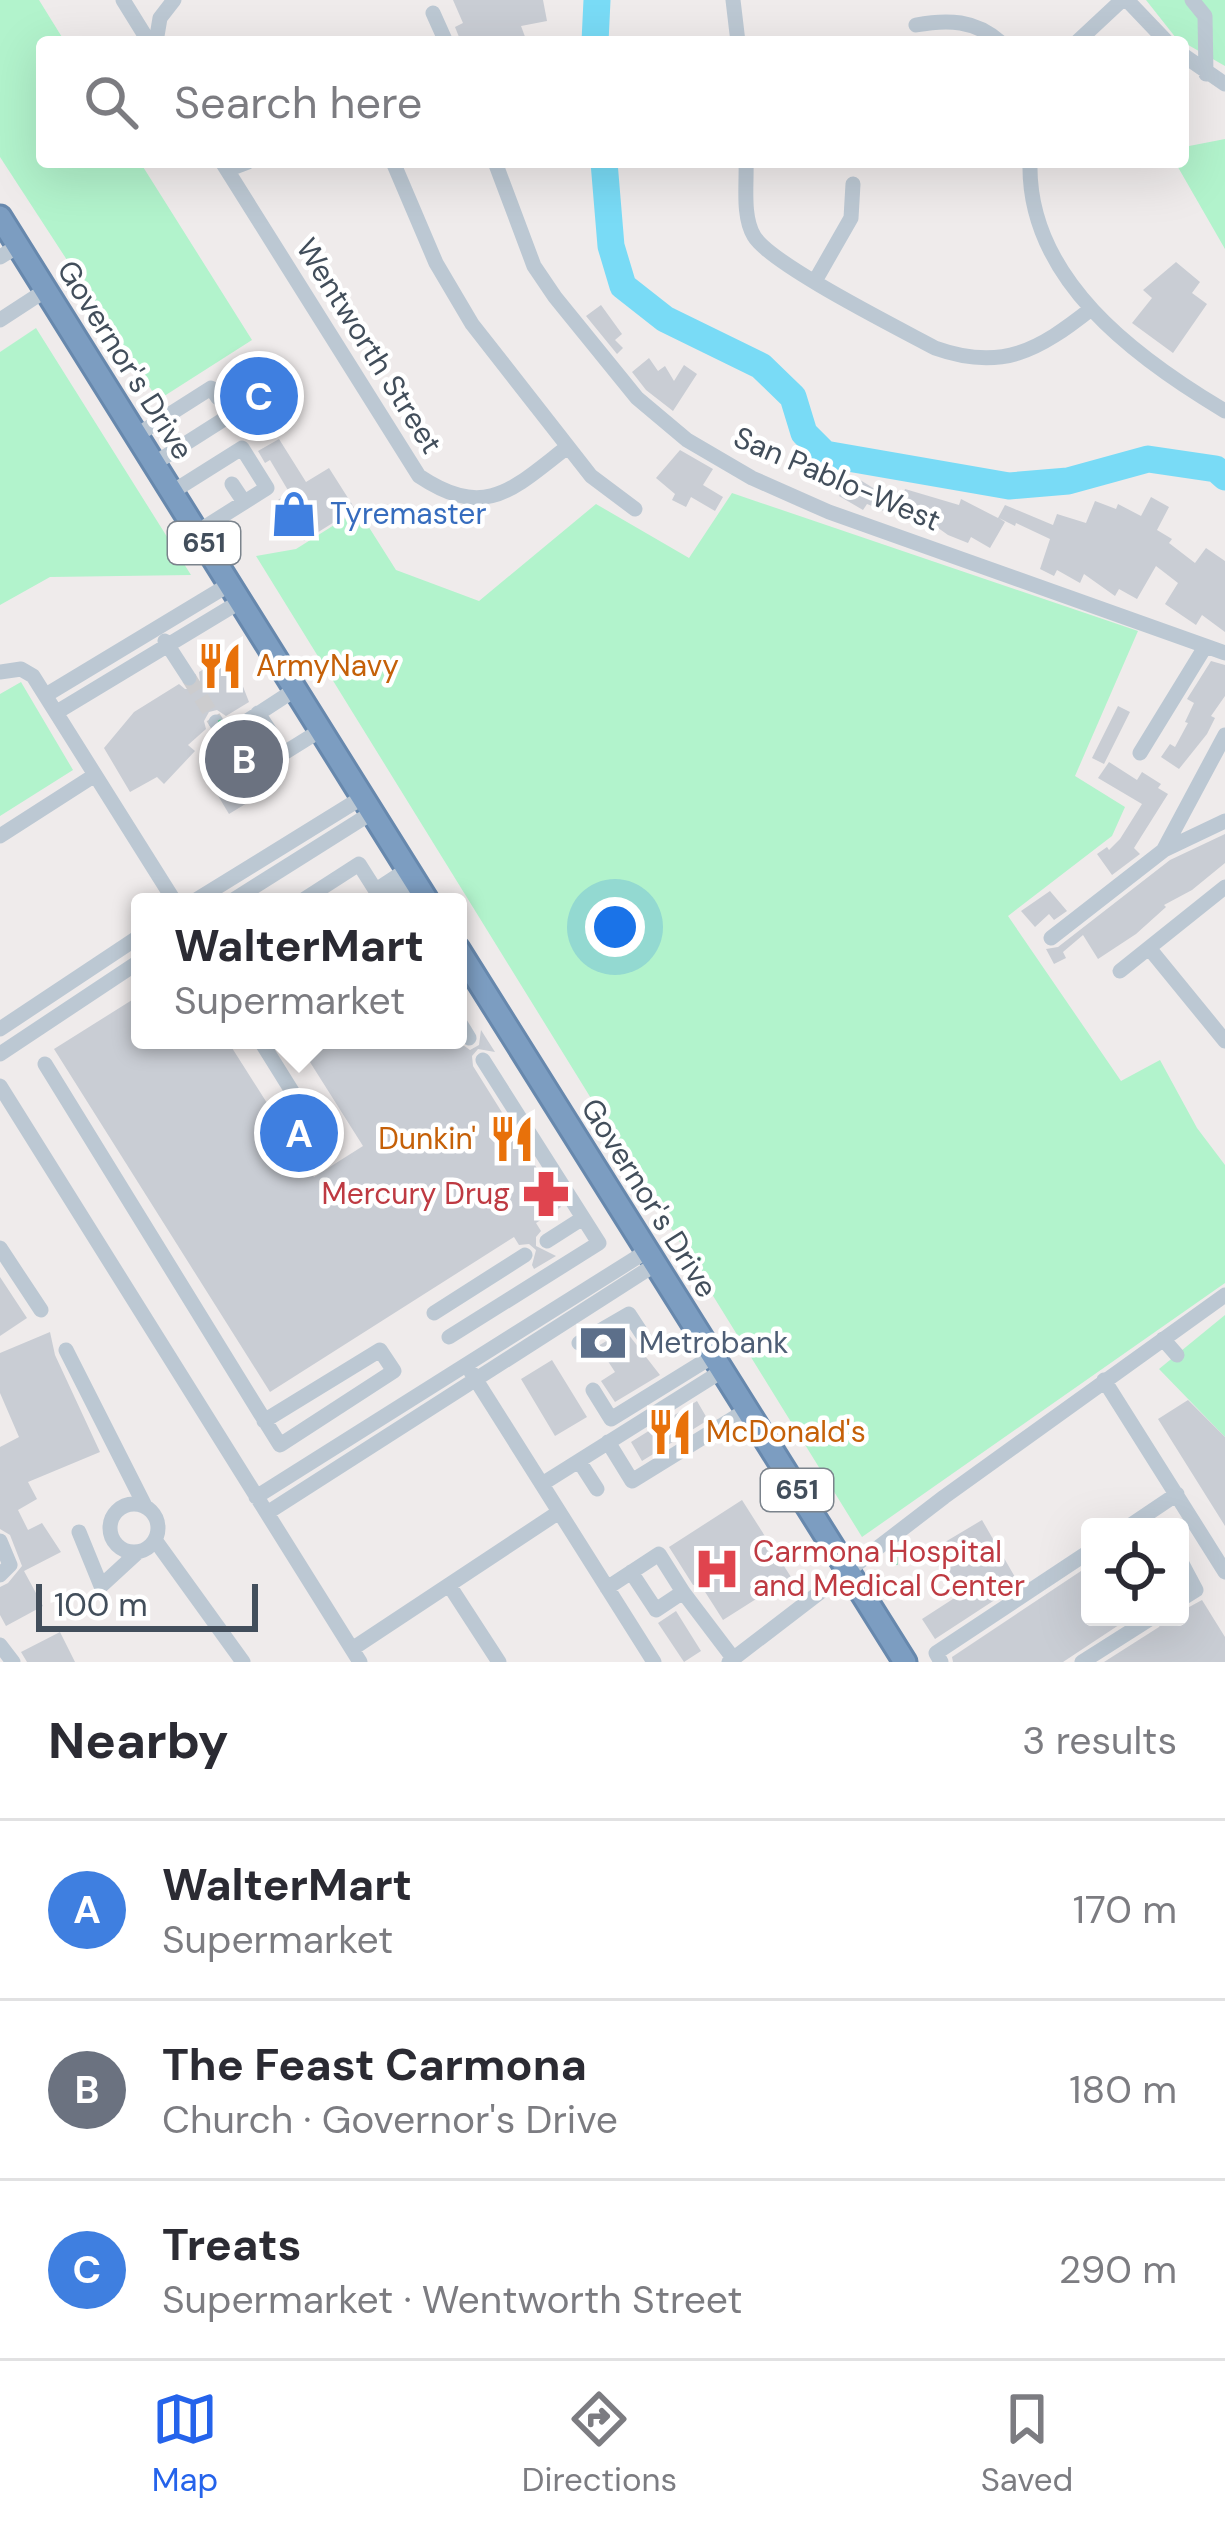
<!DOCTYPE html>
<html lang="en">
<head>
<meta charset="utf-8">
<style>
  body { margin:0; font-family:"DM Sans",sans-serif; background:#f7f7f7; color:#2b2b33 }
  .controls { position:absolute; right:36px; bottom:36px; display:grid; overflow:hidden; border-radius:12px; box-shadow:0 12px 48px #0002 }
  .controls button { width:108px; height:108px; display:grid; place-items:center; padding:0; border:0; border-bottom:3px solid #e1e1e2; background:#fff; color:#2b2b33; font:60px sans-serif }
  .scale { position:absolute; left:36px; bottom:30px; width:222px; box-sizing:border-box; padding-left:12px; border:6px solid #424e5b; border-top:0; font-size:33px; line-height:42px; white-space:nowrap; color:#424e5b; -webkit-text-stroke:9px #fff; paint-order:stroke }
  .you { position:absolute; left:615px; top:927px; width:42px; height:42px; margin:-30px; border:9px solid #fff; border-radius:50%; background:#1a73e8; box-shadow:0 0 0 18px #1a73e833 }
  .badge { display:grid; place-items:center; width:78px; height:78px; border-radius:50%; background:#2563eb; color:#fff; font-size:39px; font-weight:700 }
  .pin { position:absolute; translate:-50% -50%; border:6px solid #fff; box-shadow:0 3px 12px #0006 }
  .popup { position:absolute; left:131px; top:893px; width:336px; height:156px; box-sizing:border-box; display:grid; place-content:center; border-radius:12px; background:#fff; filter:drop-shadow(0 3px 9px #0005); font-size:39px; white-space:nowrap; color:#7c7c81 }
  .popup b { font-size:45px; color:#2b2b33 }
  .popup::after { content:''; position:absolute; left:50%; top:100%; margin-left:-24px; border:24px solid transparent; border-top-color:#fff }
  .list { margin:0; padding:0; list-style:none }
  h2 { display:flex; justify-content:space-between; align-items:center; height:156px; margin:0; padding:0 48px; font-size:51px }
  h2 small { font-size:39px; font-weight:400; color:#7c7c81 }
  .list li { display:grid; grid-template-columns:78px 1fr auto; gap:36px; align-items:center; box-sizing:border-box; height:180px; padding:0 48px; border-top:3px solid #e1e1e2 }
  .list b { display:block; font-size:45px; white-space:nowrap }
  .list p { margin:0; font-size:39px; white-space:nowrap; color:#7c7c81 }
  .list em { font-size:39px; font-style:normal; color:#7c7c81 }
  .icon { flex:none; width:66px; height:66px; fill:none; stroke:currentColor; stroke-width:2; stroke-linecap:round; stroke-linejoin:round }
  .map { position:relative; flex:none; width:1225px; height:1662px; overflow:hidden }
  .search { position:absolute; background:#fff; box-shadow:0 12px 48px #0002; left:36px; right:36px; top:36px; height:132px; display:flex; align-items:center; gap:30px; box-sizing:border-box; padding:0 42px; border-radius:12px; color:#7c7c81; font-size:45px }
  .sheet { height:696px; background:#fff }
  nav { display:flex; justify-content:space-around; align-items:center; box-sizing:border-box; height:168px; border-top:3px solid #e1e1e2; background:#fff; font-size:33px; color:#7c7c81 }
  nav a { display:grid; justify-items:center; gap:6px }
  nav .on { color:#2563eb }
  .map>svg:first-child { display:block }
</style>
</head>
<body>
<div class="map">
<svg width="1225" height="1662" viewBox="0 0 1225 1662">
  <rect width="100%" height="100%" fill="#efebeb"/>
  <!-- green -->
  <path fill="#b2f3cc" d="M0,0H39L65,42H42V162H140L252,340L158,400L0,157Z
    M1146,0H1225V66L1176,38Z
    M1225,139V249L1175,162H1183L1184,147Z
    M36,328L191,575L50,577L0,605V352Z
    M732,493L1138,631L1075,776L1125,807L1112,836L1008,916L1121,1081L1160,1060L1197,1128L1225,1165V1283L862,1537L256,556L296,549L358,510L396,570L479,601L596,504L689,558Z
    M21,682L73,770L0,816V694Z
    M1225,1315V1437L1159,1369Z"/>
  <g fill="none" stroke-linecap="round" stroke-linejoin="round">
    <!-- river -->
    <path stroke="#79dbf6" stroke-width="27" d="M595,42L597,0
      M604,162L611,246L623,286L665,319L761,366L793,397L804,433L825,454L1009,486L1068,481L1148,459L1216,469L1225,477"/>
  </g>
  <!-- building -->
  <path fill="#c9cdd4" d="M453,0H543L547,21L521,26L527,42H461L455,27L463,23Z
    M1176,262L1200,282L1192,293L1207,304L1173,353L1132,323L1152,298L1143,290Z
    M601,305L622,334L615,340L623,348L617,354L586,316Z
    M252,357L274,391L259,401L254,394L236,405L230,400L228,392L245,381L236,367Z
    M649,358L658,371L665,366L674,381L684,365L697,374L673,411L646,390L632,372Z
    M279,439L306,482L329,468L355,509L304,541L278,500L289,492L270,460L265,463L258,451Z
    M680,450L713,469L703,485L723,497L715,511L691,497L686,507L672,500L675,494L656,478Z
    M831,471L849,479L852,475L883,494L888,486L903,495L905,489L959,505L961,499L998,518L1005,505L1053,525L1057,514L1086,523L1095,501L1116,509L1118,504L1141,516L1151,497L1169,507L1157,530L1172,539L1169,543L1195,563L1206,548L1225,561V632L1202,615L1196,625L1165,604L1178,583L1156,566L1137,599L1119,589L1115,596L1084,574L1080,583L1057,570L1054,576L1040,569L1050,539L1016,523L1015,526L999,518L1005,522L990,548L971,537L968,543L948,535L934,525L936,522L913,511L908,521L867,504L863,510L839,496L843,489L827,482Z
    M230,653L249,702L226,716L217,710L209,712L204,721L206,729L188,745L195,751L164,784L157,777L130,792L104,748L134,712L179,684L185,689H194L200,682L199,672Z
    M1211,661L1225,665V696L1211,716L1215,718L1207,734L1179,769L1161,757L1170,744L1175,747L1188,723L1185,722L1194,703L1187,699Z
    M1118,706L1130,712L1104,764L1092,758Z
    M255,735L283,781L229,814L217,794L229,751Z
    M1109,762L1137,780L1142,772L1161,784L1158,788L1168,794L1134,848L1140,854L1112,875L1097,854L1107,847L1109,850L1120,839L1142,804L1098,778Z
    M1225,834V863L1192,890L1164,905L1166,907L1136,934L1098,959L1083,935L1063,952L1066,958L1054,964L1046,949L1058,947L1170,860Z
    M1050,891L1067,911L1054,920L1049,914L1035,927L1021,911Z
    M140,995V1040H227L314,1177L363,1146L296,1040H456L470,1050L479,1045L481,1030L495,1052L478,1049L472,1056L473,1066L561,1207L536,1223L541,1231L536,1237V1246L556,1256L534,1269L532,1265L536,1250L529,1244L519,1245L514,1237L270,1392L54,1049Z
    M0,1277L27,1318L0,1336Z
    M625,1330L660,1375L615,1402L601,1381L615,1372L598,1346Z
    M50,1332L55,1355L100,1452L28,1482L37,1499L18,1510L28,1530L42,1523L61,1552L24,1571L43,1606L6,1626L0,1615V1587L8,1583L22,1566L10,1535L0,1529V1447L19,1437L0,1393V1353Z
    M552,1360L587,1417L555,1436L521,1379Z
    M1188,1400L1225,1437V1526L1158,1419Z
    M697,1401L708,1420L642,1461L631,1442Z
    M742,1500L791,1577L723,1620L700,1584L693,1585L669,1547Z
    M982,1520L1019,1584L935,1639L922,1619L956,1597L930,1551Z
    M1090,1565V1617H1131L1063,1662H953L952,1657Z
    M1202,1600L1225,1637V1662H1104L1159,1627L1165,1617H1180V1612Z
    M676,1611L701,1651L684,1662L658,1623Z
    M60,1632L75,1662H27L21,1652Z"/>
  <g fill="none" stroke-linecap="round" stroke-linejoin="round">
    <!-- minor-tunnel -->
    <path stroke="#ccccce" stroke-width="15" stroke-dasharray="15 8" stroke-linecap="butt" d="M189,678L216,722"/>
    <defs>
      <path id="highway" d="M0,217L428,902
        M458,949L905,1662"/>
    </defs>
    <!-- highway casing -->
    <use href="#highway" stroke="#6788ad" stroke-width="27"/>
    <!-- path -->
    <path stroke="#66d59f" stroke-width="3" stroke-dasharray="9 6" stroke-linecap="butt" d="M896,1565V1557"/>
    <!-- minor -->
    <path stroke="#bcc8d3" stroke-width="15" d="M123,0L149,42
      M733,0L738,42
      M1127,0L1167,42
      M1192,0L1205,16L1206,74
      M433,13L446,42
      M916,25C948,19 975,20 1000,42
      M156,42L160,18L174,0
      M1077,42L1122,0
      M1183,55L1225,84
      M222,162L419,476C485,520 512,490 566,448
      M393,162L436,263L472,324L591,476L635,509
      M495,162L534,266L555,297L637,398L687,440L752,478L829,512L1225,653
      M746,162C747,184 742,216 754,236C770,264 900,329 935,348C1002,372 1039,350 1091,309
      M1030,162C1027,279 1136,358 1225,411
      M227,170L248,162
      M0,257L18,246
      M815,281L851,218L853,184
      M0,320L46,290
      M137,435L211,388L218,398
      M155,463L229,416L226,411
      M232,484L244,502
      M172,492L242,448L267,488L197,532
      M165,641L189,678
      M0,672L21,669L33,676L175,902
      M46,695L230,584
      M57,712L241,601
      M258,713L284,753L321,730
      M216,722L224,736L296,689
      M1140,753L1205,647
      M0,836L95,775
      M1164,849L1225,735
      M376,890L408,869
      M193,902L363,797
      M230,902L373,812
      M300,902L359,864L383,902
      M382,902L416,882
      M1051,938L1164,850L1225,821
      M1149,948L1225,1041
      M1120,971L1225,887
      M458,1020L469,1038
      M0,1029L140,936
      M260,1040L328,1149
      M0,1054L140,961
      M45,1064L260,1413L280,1445L394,1371L380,1350L264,1421
      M0,1086L360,1662
      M547,1241L583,1218
      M0,1248L41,1310
      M434,1313L525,1255
      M449,1337L599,1243L483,1060
      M1163,1339L1177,1355
      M579,1343L629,1314L644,1337
      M66,1350L145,1506
      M471,1372L654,1662
      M1104,1380L1225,1572
      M593,1390L611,1419L713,1356
      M608,1442L632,1481L747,1410
      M579,1461L597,1489
      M542,1484L722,1371
      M256,1497L647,1251
      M110 1528a24 24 0 1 1 48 0a24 24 0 1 1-48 0Z
      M267,1513L656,1264
      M1128,1527L1177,1494
      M79,1532L101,1586L138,1552
      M155,1540L243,1662
      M0,1541L10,1565L0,1575
      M1180,1560L1196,1590L1180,1600
      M449,1585L499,1662
      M607,1588L659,1554L683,1592L656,1610L631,1572
      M683,1592L733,1658
      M0,1645L13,1662
      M352,1649L559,1512
      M729,1662L944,1497L1225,1295
      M941,1662L936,1653L1090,1551
      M1082,1662L1153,1617"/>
    <!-- highway -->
    <use href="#highway" stroke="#7c9dc1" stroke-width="21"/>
    <!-- path-bridge -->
    <path stroke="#66d59f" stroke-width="3" stroke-dasharray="9 6" stroke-linecap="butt" d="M219,720L234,747"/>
  </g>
  <!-- icons -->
  <defs>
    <symbol id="shop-bare" viewBox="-9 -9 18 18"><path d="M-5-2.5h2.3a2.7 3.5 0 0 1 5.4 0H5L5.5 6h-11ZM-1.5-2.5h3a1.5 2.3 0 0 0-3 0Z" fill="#3f7fe0" stroke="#fff" stroke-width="2.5" paint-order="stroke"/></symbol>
    <symbol id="restaurant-bare" viewBox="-9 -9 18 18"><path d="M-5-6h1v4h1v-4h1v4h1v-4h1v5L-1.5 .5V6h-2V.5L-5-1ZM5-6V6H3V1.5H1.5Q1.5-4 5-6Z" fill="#e8710a" stroke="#fff" stroke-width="2.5" paint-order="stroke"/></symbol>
    <symbol id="pharmacy-bare" viewBox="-9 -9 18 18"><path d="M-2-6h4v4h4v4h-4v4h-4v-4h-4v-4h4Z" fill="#e0444e" stroke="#fff" stroke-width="2.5" paint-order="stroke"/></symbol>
    <symbol id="bank-bare" viewBox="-9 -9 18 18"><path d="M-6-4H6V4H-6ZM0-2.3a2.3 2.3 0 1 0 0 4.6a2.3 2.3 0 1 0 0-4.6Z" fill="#5c6f8a" stroke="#fff" stroke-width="2.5" paint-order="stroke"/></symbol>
    <symbol id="hospital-bare" viewBox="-9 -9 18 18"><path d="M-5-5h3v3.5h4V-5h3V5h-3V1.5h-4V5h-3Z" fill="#e0444e" stroke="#fff" stroke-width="2.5" paint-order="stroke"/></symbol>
  </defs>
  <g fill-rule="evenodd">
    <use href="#shop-bare" x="261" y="481" width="66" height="66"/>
    <use href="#restaurant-bare" x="187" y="633" width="66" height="66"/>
    <use href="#restaurant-bare" x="479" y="1106" width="66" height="66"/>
    <use href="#pharmacy-bare" x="513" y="1161" width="66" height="66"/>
    <use href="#bank-bare" x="570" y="1310" width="66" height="66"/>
    <use href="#restaurant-bare" x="637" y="1399" width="66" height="66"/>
    <use href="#hospital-bare" x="684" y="1536" width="66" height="66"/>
  </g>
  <g text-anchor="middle" stroke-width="9" stroke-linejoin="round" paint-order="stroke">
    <!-- shield labels -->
    <g fill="#fff" stroke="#7b838c" stroke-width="3">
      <rect x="168" y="522" width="72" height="42" rx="9"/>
      <rect x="761" y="1469" width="72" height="42" rx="9"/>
    </g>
    <g font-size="27" font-weight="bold" fill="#424e5b">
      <text x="204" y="552">651</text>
      <text x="797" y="1499">651</text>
    </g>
    <!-- street labels -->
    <g font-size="30" fill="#424e5b" stroke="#fff">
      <text transform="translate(369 346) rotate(58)" y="10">Wentworth Street</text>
      <text transform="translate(125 360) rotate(58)" y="10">Governor's Drive</text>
      <text transform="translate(837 479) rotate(23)" y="10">San Pablo-West</text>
      <text transform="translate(649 1198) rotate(58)" y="10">Governor's Drive</text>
    </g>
    <!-- shop labels -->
    <g font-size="30" fill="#366cbe" stroke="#fff" text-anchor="start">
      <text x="330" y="524">Tyremaster</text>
    </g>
    <!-- food labels -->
    <g font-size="30" fill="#c56008" stroke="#fff" text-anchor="start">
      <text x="256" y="676">ArmyNavy</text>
      <text x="476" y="1149" text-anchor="end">Dunkin'</text>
      <text x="706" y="1442">McDonald's</text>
    </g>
    <!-- health labels -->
    <g font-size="30" fill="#be3a42" stroke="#fff" text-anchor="end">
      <text x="510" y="1204">Mercury Drug</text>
      <text x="753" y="1562" text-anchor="start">Carmona Hospital<tspan x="753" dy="34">and Medical Center</tspan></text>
    </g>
    <!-- service labels -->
    <g font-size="30" fill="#4e5e75" stroke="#fff" text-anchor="start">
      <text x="639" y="1353">Metrobank</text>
    </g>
  </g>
</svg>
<div class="controls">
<button><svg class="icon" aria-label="locate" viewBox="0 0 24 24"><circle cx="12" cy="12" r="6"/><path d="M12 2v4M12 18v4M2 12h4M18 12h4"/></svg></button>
</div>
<div class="scale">100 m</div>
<div class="you"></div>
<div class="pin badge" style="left:299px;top:1133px;background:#3f7fe0">A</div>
<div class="popup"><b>WalterMart</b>Supermarket</div>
<div class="pin badge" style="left:244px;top:759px;background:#6b7280">B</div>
<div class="pin badge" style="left:259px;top:396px;background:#3f7fe0">C</div>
<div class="search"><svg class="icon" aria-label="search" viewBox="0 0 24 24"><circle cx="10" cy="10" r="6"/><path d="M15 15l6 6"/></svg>Search here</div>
</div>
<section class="sheet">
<h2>Nearby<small>3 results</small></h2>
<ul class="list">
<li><span class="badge" style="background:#3f7fe0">A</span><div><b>WalterMart</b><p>Supermarket</p></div><em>170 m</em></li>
<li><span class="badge" style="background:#6b7280">B</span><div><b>The Feast Carmona</b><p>Church · Governor's Drive</p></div><em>180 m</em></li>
<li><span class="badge" style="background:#3f7fe0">C</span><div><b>Treats</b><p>Supermarket · Wentworth Street</p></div><em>290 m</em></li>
</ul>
</section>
<nav>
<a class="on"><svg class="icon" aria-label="map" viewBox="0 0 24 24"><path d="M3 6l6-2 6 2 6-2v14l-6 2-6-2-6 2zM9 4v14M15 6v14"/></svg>Map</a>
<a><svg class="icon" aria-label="directions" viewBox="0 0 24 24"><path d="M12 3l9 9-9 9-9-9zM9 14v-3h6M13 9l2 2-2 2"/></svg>Directions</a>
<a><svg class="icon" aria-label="saved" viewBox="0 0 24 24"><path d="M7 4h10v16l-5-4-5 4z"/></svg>Saved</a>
</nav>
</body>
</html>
